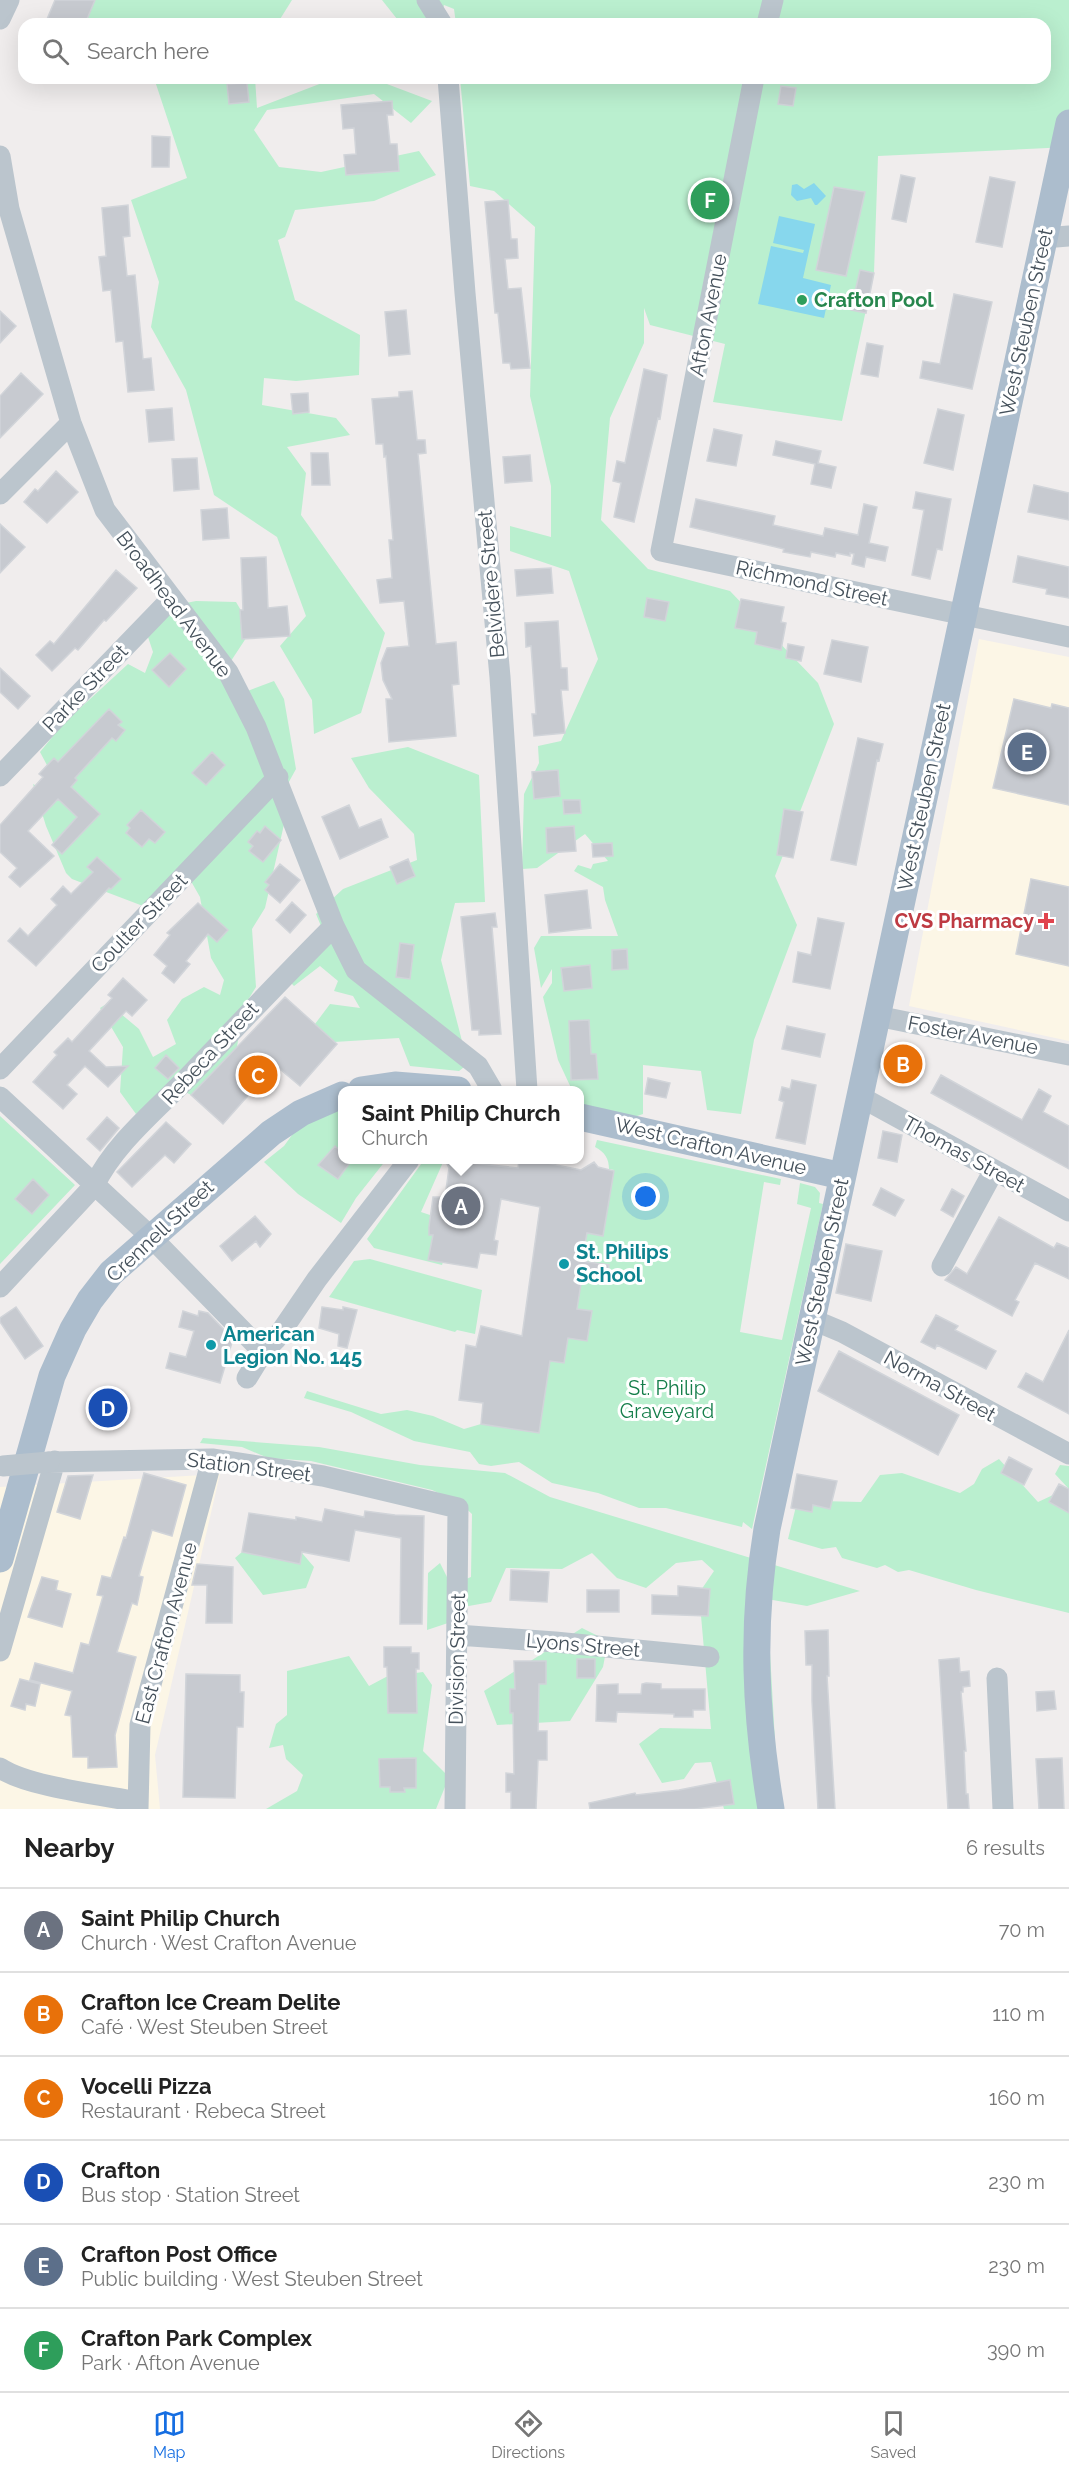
<!DOCTYPE html>
<html lang="en">
<head>
<meta charset="utf-8">
<style>
  body { margin:0; font-family:Raleway,sans-serif; background:#f2f2f2; color:#222 }
  .you { position:absolute; left:646px; top:1197px; width:21px; height:21px; margin:-15px; border:4px solid #fff; border-radius:50%; background:#1a73e8; box-shadow:0 0 0 9px #1a73e833 }
  .badge { display:grid; place-items:center; width:39px; height:39px; border-radius:50%; background:#166ee2; color:#fff; font-size:20px; font-weight:700 }
  .pin { position:absolute; translate:-50% -50%; border:3px solid #fff; box-shadow:0 2px 6px #0006 }
  .popup { position:absolute; left:338px; top:1086px; width:246px; height:78px; box-sizing:border-box; display:grid; place-content:center; border-radius:12px; background:#fff; filter:drop-shadow(0 2px 4px #0005); font-size:20px; white-space:nowrap; color:#767676 }
  .popup b { font-size:22px; color:#222 }
  .popup::after { content:''; position:absolute; left:50%; top:100%; margin-left:-12px; border:12px solid transparent; border-top-color:#fff }
  .list { margin:0; padding:0; list-style:none }
  h2 { display:flex; justify-content:space-between; align-items:center; height:78px; margin:0; padding:0 24px; font-size:26px }
  h2 small { font-size:20px; font-weight:400; color:#767676 }
  .list li { display:grid; grid-template-columns:39px 1fr auto; gap:18px; align-items:center; box-sizing:border-box; height:84px; padding:0 24px; border-top:2px solid #e0e0e0 }
  .list b { display:block; font-size:22px; white-space:nowrap }
  .list p { margin:0; font-size:20px; white-space:nowrap; color:#767676 }
  .list em { font-size:20px; font-style:normal; color:#767676 }
  .icon { flex:none; width:33px; height:33px; fill:none; stroke:currentColor; stroke-width:2; stroke-linecap:round; stroke-linejoin:round }
  .map { position:relative; flex:none; width:1069px; height:1809px; overflow:hidden }
  .search { position:absolute; background:#fff; box-shadow:0 6px 24px #0002; left:18px; right:18px; top:18px; height:66px; display:flex; align-items:center; gap:15px; box-sizing:border-box; padding:0 21px; border-radius:18px; color:#767676; font-size:22px }
  .sheet { height:582px; background:#fff }
  nav { display:flex; justify-content:space-around; align-items:center; box-sizing:border-box; height:84px; border-top:2px solid #e0e0e0; background:#fff; font-size:16px; color:#767676 }
  nav a { display:grid; justify-items:center; gap:3px }
  nav .on { color:#166ee2 }
  .map>svg:first-child { display:block }
</style>
</head>
<body>
<div class="map">
<svg width="1069" height="1809" viewBox="0 0 1069 1809">
  <rect width="100%" height="100%" fill="#f0eded"/>
  <!-- commercial -->
  <path fill="#fcf6e6" d="M979,639L1069,657V1041L909,1006Z
    M220,1474L155,1755L160,1809H0V1487Z"/>
  <!-- green -->
  <path fill="#baefcf" d="M95,0H292L277,24H81Z
    M382,0H1069V147L878,156L874,273L842,421L713,402L725,344L650,325L644,308V343L610,418L601,520L648,569L730,591L818,683L834,724L775,876L797,925L754,1040L741,1114L707,1110L701,1071L643,1065V1114L620,1122L580,1105V1090H572L558,1060L543,997L552,983V969L541,988L534,948L541,936H618L605,900L603,887L574,871L578,865L591,869L593,864L608,861L585,834L537,868L522,869L524,794L539,763L538,746L561,741L598,659L569,571L510,551V526L551,537V486L530,396L535,227L494,191L470,186L460,78H1045V24H456L454,9L444,5L440,24H401Z
    M154,78H255L257,108L335,78H371L432,101L411,123L374,94L267,110L254,130L279,167L321,172L419,151L436,175L374,201L295,210L285,237L278,240L295,300L360,335L359,375L296,381L264,378L262,405L336,418L350,435L287,447L306,473L301,515L385,633L361,713L314,734L312,700L280,646L306,616L277,537L214,495L186,390L151,327L159,282L131,200L187,178Z
    M196,601L236,602L252,629L229,664L245,692L274,681L284,699L296,769L280,798L285,820L265,908L252,929L256,987L243,1008L237,1047L191,1095L172,1085L136,1114L120,1092L123,1047L100,1008L108,1003L139,1029L153,1057L176,1044L167,1020L182,999L204,987L220,995L224,980L211,958L200,897L188,876L143,906L72,879L66,873L46,826L33,784L67,803L40,752L63,724L128,664L145,673L153,652L147,634L156,609Z
    M408,747L479,775L485,902L455,903L441,960L468,1064L459,1071L410,1066L399,1038L334,1042L315,1024L330,1004L360,1008L353,996L334,991L338,981L320,966L294,986L290,982L323,931L316,914L343,889L417,860L414,834L369,788L351,758Z
    M329,1105L340,1113L342,1112V1160H386L356,1198L341,1223L298,1194L264,1162L284,1146L308,1113Z
    M0,1116L75,1185L0,1264Z
    M597,1140L781,1179L780,1185L764,1182L740,1332L782,1340L811,1208L797,1204L800,1183L815,1187L820,1193L819,1203L823,1204L752,1529L743,1522L742,1527L666,1508H639L598,1493L552,1483L519,1462L491,1466L479,1464L470,1452L414,1441L351,1412L304,1398L307,1391L381,1414L407,1410L433,1416L464,1429L481,1424L538,1433L548,1369L541,1360L564,1363L568,1338L587,1341L592,1311L577,1309L582,1277L607,1281L583,1258L587,1230L603,1235L614,1170L609,1169C609,1159 605,1152 595,1147Z
    M424,1160H444L421,1212L430,1215L429,1235H433L429,1260L443,1262L442,1265L374,1248L367,1239Z
    M370,1259L482,1290L475,1334L457,1330L455,1332L329,1297L354,1261Z
    M203,1438L319,1447L420,1465L505,1473L550,1497L860,1591L807,1606L767,1599L778,1795L782,1809H724L711,1762L695,1763L684,1779L662,1783L639,1744L660,1728L711,1729L699,1593L714,1571L702,1560L676,1563L646,1588L617,1578L592,1553L562,1569L506,1568L491,1602L452,1609L451,1622L427,1630L428,1573L440,1563L451,1585L471,1577L472,1514L459,1502L432,1490L311,1461L268,1458L242,1447L200,1443Z
    M999,1459L1038,1502L1068,1488L1055,1474L1060,1465L1069,1466V1613L976,1590L909,1570L898,1572L885,1565L877,1568L842,1558L836,1547L822,1549L788,1539L799,1494L820,1501L861,1502L880,1475L902,1473L960,1493L974,1484L982,1469Z
    M242,1552L300,1564L302,1553L314,1567L306,1588L263,1595L235,1558Z
    M582,1628L608,1641L603,1667L570,1721L497,1725L484,1691Z
    M349,1656L369,1686L386,1677L423,1672L432,1685L423,1751L449,1777L436,1809H266L297,1791L303,1775L286,1759L283,1745L269,1748L276,1724L287,1715V1671Z"/>
  <!-- water -->
  <path fill="#87d7ed" d="M814,183L826,196L817,205H815L811,198L797,201L791,195L792,185L797,184L804,189Z
    M779,216L815,224L803,278L831,285L824,318L758,304L771,246L803,253L804,250L773,243Z"/>
  <!-- building -->
  <path fill="#c7cad0" stroke="#d1d4d9" stroke-width="1.5" d="M55,0H95L85,24H45Z
    M247,83L249,102L229,104L227,84Z
    M781,86L796,88L793,106L778,104Z
    M392,101L393,115H387L390,144H397L399,171L346,175L344,155L356,154L354,128L343,129L341,105Z
    M152,136L170,137L169,167H152Z
    M901,175L915,178L906,222L892,219Z
    M990,177L1015,182L1002,247L976,242Z
    M834,187L865,192L846,276L816,270Z
    M508,200L511,239H517L518,258L505,259L508,289L521,288L530,368L511,369L510,363H503L498,313H495L485,202Z
    M128,205L130,236L123,237L127,276L135,275L143,359L151,358L154,390L128,392L123,341L116,342L111,290L103,291L99,257L106,256L102,208Z
    M860,270L874,273L866,313L851,310Z
    M954,294L992,302L972,389L920,378L923,361L940,364Z
    M406,310L410,354L389,356L385,312Z
    M0,311L16,326L0,343Z
    M867,343L883,346L878,377L861,374Z
    M644,369L667,375L660,419L658,418L634,522L614,517L621,483L613,481L617,461L625,463Z
    M21,373L43,394L0,438V396Z
    M412,391L417,440H425L426,453L418,454L436,644L456,642L459,684L452,685L456,736L389,742L386,699H392L383,680L381,663L387,648L409,646L404,601L380,603L377,580L392,578L389,540H393L386,456L384,457L383,444H376L372,399L399,397V392Z
    M308,393L309,412L293,414L291,394Z
    M172,408L174,440L149,442L146,410Z
    M938,409L964,415L953,470L924,463Z
    M714,429L742,435L736,466L707,461Z
    M776,441L821,451L818,463L836,467L831,488L811,484L815,464L773,455Z
    M311,453H328L330,485H312Z
    M530,455L532,481L505,483L503,457Z
    M197,458L199,489L174,491L172,459Z
    M56,471L78,492L47,523L24,502L35,489L38,491Z
    M1034,485L1069,493V520L1028,512Z
    M916,492L951,499L942,550L937,549L930,579L912,575L924,510L913,508Z
    M696,499L775,516L773,525L823,536L825,528L858,535L864,504L877,507L869,543L888,547L885,561L866,557L864,567L852,564L854,554L850,553V556L836,553L835,557L811,552L810,557L783,552L784,549L690,527Z
    M227,508L229,538L203,540L201,510Z
    M0,524L25,547L0,573Z
    M1018,556L1069,567V598L1046,594L1047,589L1013,582Z
    M266,557L268,608L287,606L290,636L242,639L240,610H243L241,558Z
    M551,568L553,593L517,596L515,570Z
    M116,570L137,588L106,621L104,620L78,650L75,648L52,671L36,655L50,641L54,644Z
    M647,598L669,602L665,621L644,617Z
    M741,599L784,607L781,622L786,623L781,650L755,644L757,632L735,628Z
    M558,621L561,668H567L568,690H561L565,733L534,736L532,714H536L531,646L526,647L525,623Z
    M832,640L868,647L861,682L824,674Z
    M788,644L804,647L801,661L786,658Z
    M170,653L186,669L169,687L152,670Z
    M0,668L30,696L18,709L0,692Z
    M1014,699L1051,708L1052,704L1069,708V805L993,788Z
    M109,709L122,722L118,725L125,730L116,741L112,738L75,778L77,780L71,787L100,814L62,854L52,845L77,817L58,799L28,831L54,856L20,887L9,877L17,868L0,852V825L43,777L39,774L54,758L58,762Z
    M858,738L883,744L879,761L877,760L856,865L831,860Z
    M212,752L225,765L206,785L192,773Z
    M558,770L560,796L534,799L532,772Z
    M563,800H580L581,813L564,814Z
    M349,805L359,828L381,819L388,837L340,859L322,817Z
    M784,809L803,812L793,858L777,855Z
    M141,810L165,832L155,843L149,839L142,847L126,833L130,828L127,825Z
    M265,826L281,840L263,862L249,851L253,846L248,842L257,831L260,833Z
    M574,826L576,851L547,853L546,828Z
    M612,843L613,856L593,857L592,844Z
    M97,857L121,879L111,889L109,888L36,966L8,941L20,928L28,936L57,905L51,899L63,886L71,894L93,872L87,867Z
    M408,859L415,876L397,884L390,867Z
    M280,864L300,880L280,903L265,890L269,885L265,882Z
    M1031,879L1069,887V966L1016,954Z
    M587,890L591,928L549,933L545,895Z
    M292,902L306,915L290,933L276,920Z
    M198,903L228,930L217,942L208,934L186,961L190,964L174,983L162,973L167,966L154,955L170,935L167,933Z
    M495,913L497,927H492L501,1034L479,1035V1030H472L461,917Z
    M818,918L844,923L830,989L793,982L798,952L811,955Z
    M400,943L414,945L410,979L396,977Z
    M627,949L628,969L612,970V950Z
    M590,965L592,988L564,991L561,968Z
    M123,978L147,1000L132,1016L126,1011L89,1051L106,1067L128,1066L108,1087L85,1066L67,1085L77,1094L63,1109L33,1082L57,1055L54,1052L68,1038L72,1042L112,998L108,995Z
    M285,997L337,1044L300,1086L275,1065L223,1124L191,1095Z
    M589,1020L591,1054H596L598,1079L571,1080L569,1021Z
    M787,1026L825,1034L820,1057L782,1049Z
    M892,1052L917,1056L913,1076L888,1071Z
    M166,1055L179,1068L168,1079L155,1068Z
    M941,1075L1022,1120L1039,1089L1051,1096L1043,1112L1069,1126V1169L931,1093Z
    M648,1078L670,1083L666,1098L645,1094Z
    M792,1080L816,1085L805,1144L776,1138L784,1102L779,1100L782,1087L790,1089Z
    M107,1117L119,1128L100,1151L87,1139Z
    M166,1122L191,1144L174,1163L165,1155L132,1187L117,1172Z
    M883,1131L902,1135L897,1162L878,1158Z
    M335,1146L342,1152V1160H352L338,1179L318,1165Z
    M445,1160L518,1168L519,1160H532L581,1170L594,1162L598,1167L614,1171L603,1236L587,1233L582,1261L609,1265L607,1281L582,1277L577,1309L592,1311L587,1341L568,1338L564,1363L550,1361L539,1433L481,1424L483,1403L459,1400L466,1345L476,1347L481,1326L522,1336L540,1207L501,1199L494,1240L498,1241L496,1255L480,1253L477,1268L428,1260L433,1235H429V1227L433,1197H445L449,1168Z
    M33,1179L49,1195L32,1214L15,1199Z
    M881,1188L904,1200L895,1216L873,1205Z
    M952,1189L964,1196L953,1217L941,1210Z
    M255,1216L271,1234L260,1247L256,1241L232,1261L220,1246Z
    M999,1217L1054,1248L1057,1243L1069,1248V1279L1035,1263L1015,1300L1019,1302L1012,1316L945,1280L956,1267L967,1274Z
    M846,1244L882,1251L871,1301L836,1293Z
    M16,1307L43,1346L25,1359L0,1322V1318Z
    M322,1307L343,1310V1307L357,1310L347,1348L338,1346L339,1334L319,1328Z
    M183,1311L198,1316L199,1311L208,1313L233,1339L220,1383L166,1368L170,1353L186,1357L194,1331L179,1327Z
    M936,1315L958,1326L955,1330L996,1351L986,1369L937,1345L935,1349L921,1342Z
    M1069,1330V1414L1018,1387L1026,1373L1043,1382Z
    M839,1351L959,1415L938,1455L818,1391Z
    M1009,1457L1032,1469L1024,1485L1001,1473Z
    M144,1473L186,1485L172,1536L152,1530L139,1576L143,1577L137,1605L132,1603L117,1652L136,1657L115,1735L117,1767L88,1768V1757H73L71,1716L65,1715L72,1691L30,1680L35,1663L73,1673L81,1643L89,1645L103,1596L97,1595L102,1576L111,1578L124,1537L126,1538Z
    M797,1474L837,1481L830,1509L813,1505L812,1512L791,1508Z
    M93,1475L80,1519L57,1512L68,1476Z
    M1059,1484L1069,1489V1513L1049,1502Z
    M325,1509L364,1517L365,1511L395,1515L424,1516L422,1624H400L401,1538L355,1530L349,1561L302,1552L300,1564L242,1552L249,1513L296,1520V1517L322,1522Z
    M197,1564L233,1567L232,1623H206L207,1585H192Z
    M511,1570L549,1572L547,1602L510,1600Z
    M42,1577L58,1581L56,1590L71,1594L62,1627L28,1617Z
    M678,1586L710,1589L708,1616L652,1614V1595L678,1596Z
    M587,1590H619V1612H587Z
    M828,1630L829,1676H827L835,1809H818L812,1701V1665H806L805,1631Z
    M384,1647H411V1653H419V1669H416L417,1713H388L387,1667H384Z
    M959,1658L960,1672L969,1671L970,1686L963,1687V1692H961L966,1751H964L966,1794H968L969,1809H948L939,1660Z
    M577,1659H595V1678H577Z
    M514,1661H546V1684H539L538,1731H547V1760H538L536,1809H511V1792H506V1773L514,1774L513,1713H510V1689H515Z
    M186,1674L240,1675V1692H244L243,1727H237L235,1798L183,1797Z
    M20,1679L40,1684L35,1706L26,1704L25,1710L11,1706Z
    M646,1683L661,1684V1689H705V1710H693V1717H674V1714L617,1712L616,1722L596,1721L597,1685L618,1684V1694H641L642,1684Z
    M1054,1691L1056,1709L1037,1711L1036,1692Z
    M416,1758V1788H404L405,1792H390V1787H380L379,1759Z
    M1062,1758L1064,1809H1039L1036,1759Z
    M730,1780L734,1804L695,1809H590L589,1803L635,1793L636,1795L679,1790Z"/>
  <g fill="none" stroke-linecap="round" stroke-linejoin="round">
    <!-- minor -->
    <path stroke="#bbc5cd" stroke-width="21" d="M427,0L442,24
      M0,19L9,0
      M767,24L773,0
      M448,78L465,293L500,677L527,1090
      M754,78L661,551L1069,637
      M0,156L9,209L71,423L105,510L228,672L256,727L334,926L356,970L478,1066L492,1090
      M1044,238L1069,236
      M0,494L71,423
      M0,776L171,599
      M877,1016L1069,1055
      M0,1069L278,777
      M859,1096L1069,1211
      M0,1097L151,1237L263,1352
      M942,1266L994,1170
      M0,1287L94,1186C115,1142 160,1107 193,1072C240,1023 286,974 334,926
      M811,1319L842,1332L1069,1454
      M247,1378L263,1352L276,1339L317,1279L409,1160
      M49,1462L212,1459L323,1476L458,1508L455,1809
      M457,1635L555,1642L709,1657
      M0,1651L55,1461
      M997,1678L1003,1809
      M0,1768C29,1787 102,1795 138,1802
      M138,1809L140,1725L212,1459"/>
    <!-- major -->
    <path stroke="#acbdcd" stroke-width="27" d="M361,1090L395,1085L458,1090
      M580,1117L842,1176
      M0,1559L52,1376L73,1329L90,1300L111,1273L271,1133L301,1113L342,1095
      M771,1809C755,1713 751,1626 767,1529L1069,123"/>
    <!-- minor-bridge -->
    <path stroke="#bbc5cd" stroke-width="21" d="M3,1466L49,1462"/>
  </g>
  <!-- markers -->
  <circle fill="#2e9e5b" stroke="#fff" stroke-width="2" cx="802" cy="300" r="6"/>
  <path fill="#e0444e" stroke="#fff" stroke-width="2" d="M1043 912h6v6h6v6h-6v6h-6v-6h-6v-6h6z"/>
  <g fill="#0f9aa8" stroke="#fff" stroke-width="2">
    <circle cx="564" cy="1264" r="6"/>
    <circle cx="211" cy="1345" r="6"/>
  </g>
  <g text-anchor="middle" stroke-width="6" stroke-linejoin="round" paint-order="stroke">
    <!-- leisure labels -->
    <g font-size="20" font-weight="bold" fill="#27864d" stroke="#fff" text-anchor="start">
      <text x="814" y="307">Crafton Pool</text>
    </g>
    <!-- street labels -->
    <g font-size="20" fill="#45515b" stroke="#fff">
      <text transform="translate(708 315) rotate(-79)" y="7">Afton Avenue</text>
      <text transform="translate(1026 322) rotate(-78)" y="7">West Steuben Street</text>
      <text transform="translate(812 583) rotate(12)" y="7">Richmond Street</text>
      <text transform="translate(491 584) rotate(-95)" y="7">Belvidere Street</text>
      <text transform="translate(174 604) rotate(53)" y="7">Broadhead Avenue</text>
      <text transform="translate(85 688) rotate(-46)" y="7">Parke Street</text>
      <text transform="translate(924 797) rotate(-78)" y="7">West Steuben Street</text>
      <text transform="translate(139 923) rotate(-46)" y="7">Coulter Street</text>
      <text transform="translate(973 1035) rotate(11)" y="7">Foster Avenue</text>
      <text transform="translate(210 1053) rotate(-47)" y="7">Rebeca Street</text>
      <text transform="translate(711 1146) rotate(13)" y="7">West Crafton Avenue</text>
      <text transform="translate(964 1154) rotate(29)" y="7">Thomas Street</text>
      <text transform="translate(160 1231) rotate(-43)" y="7">Crennell Street</text>
      <text transform="translate(822 1272) rotate(-78)" y="7">West Steuben Street</text>
      <text transform="translate(940 1386) rotate(29)" y="7">Norma Street</text>
      <text transform="translate(249 1467) rotate(7)" y="7">Station Street</text>
      <text transform="translate(166 1633) rotate(-75)" y="7">East Crafton Avenue</text>
      <text transform="translate(583 1645) rotate(5)" y="7">Lyons Street</text>
      <text transform="translate(457 1659) rotate(-89)" y="7">Division Street</text>
    </g>
    <!-- health labels -->
    <g font-size="20" font-weight="bold" fill="#be3a42" stroke="#fff" text-anchor="end">
      <text x="1034" y="928">CVS Pharmacy</text>
    </g>
    <!-- culture labels -->
    <g font-size="20" font-weight="bold" fill="#0d838f" stroke="#fff" text-anchor="start">
      <text x="576" y="1259">St. Philips<tspan x="576" dy="23">School</tspan></text>
      <text x="223" y="1341">American<tspan x="223" dy="23">Legion No. 145</tspan></text>
    </g>
    <!-- park labels -->
    <g font-size="20" fill="#157e4a" stroke="#fff">
      <text x="667" y="1395">St. Philip<tspan x="667" dy="23">Graveyard</tspan></text>
    </g>
  </g>
</svg>
<div class="you"></div>
<div class="pin badge" style="left:461px;top:1206px;background:#6b7280">A</div>
<div class="popup"><b>Saint Philip Church</b>Church</div>
<div class="pin badge" style="left:903px;top:1064px;background:#e8710a">B</div>
<div class="pin badge" style="left:258px;top:1075px;background:#e8710a">C</div>
<div class="pin badge" style="left:108px;top:1408px;background:#1a4fb4">D</div>
<div class="pin badge" style="left:1027px;top:752px;background:#5c6f8a">E</div>
<div class="pin badge" style="left:710px;top:200px;background:#2e9e5b">F</div>
<div class="search"><svg class="icon" aria-label="search" viewBox="0 0 24 24"><circle cx="10" cy="10" r="6"/><path d="M15 15l6 6"/></svg>Search here</div>
</div>
<section class="sheet">
<h2>Nearby<small>6 results</small></h2>
<ul class="list">
<li><span class="badge" style="background:#6b7280">A</span><div><b>Saint Philip Church</b><p>Church · West Crafton Avenue</p></div><em>70 m</em></li>
<li><span class="badge" style="background:#e8710a">B</span><div><b>Crafton Ice Cream Delite</b><p>Café · West Steuben Street</p></div><em>110 m</em></li>
<li><span class="badge" style="background:#e8710a">C</span><div><b>Vocelli Pizza</b><p>Restaurant · Rebeca Street</p></div><em>160 m</em></li>
<li><span class="badge" style="background:#1a4fb4">D</span><div><b>Crafton</b><p>Bus stop · Station Street</p></div><em>230 m</em></li>
<li><span class="badge" style="background:#5c6f8a">E</span><div><b>Crafton Post Office</b><p>Public building · West Steuben Street</p></div><em>230 m</em></li>
<li><span class="badge" style="background:#2e9e5b">F</span><div><b>Crafton Park Complex</b><p>Park · Afton Avenue</p></div><em>390 m</em></li>
</ul>
</section>
<nav>
<a class="on"><svg class="icon" aria-label="map" viewBox="0 0 24 24"><path d="M3 6l6-2 6 2 6-2v14l-6 2-6-2-6 2zM9 4v14M15 6v14"/></svg>Map</a>
<a><svg class="icon" aria-label="directions" viewBox="0 0 24 24"><path d="M12 3l9 9-9 9-9-9zM9 14v-3h6M13 9l2 2-2 2"/></svg>Directions</a>
<a><svg class="icon" aria-label="saved" viewBox="0 0 24 24"><path d="M7 4h10v16l-5-4-5 4z"/></svg>Saved</a>
</nav>
</body>
</html>
